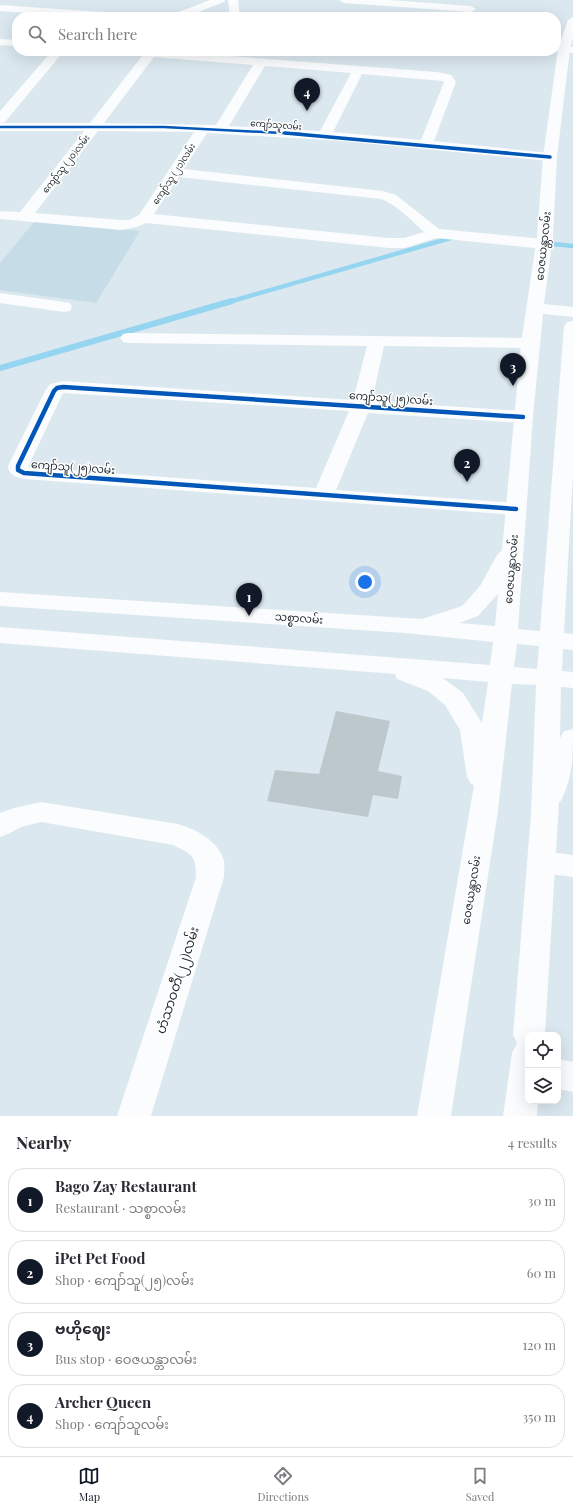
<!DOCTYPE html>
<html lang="en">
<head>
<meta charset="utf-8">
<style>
  body { margin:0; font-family:"Playfair Display","Noto Sans Myanmar",serif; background:#f7f7f7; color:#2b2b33 }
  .controls { position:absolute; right:12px; bottom:12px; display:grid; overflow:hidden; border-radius:8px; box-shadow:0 4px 16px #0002 }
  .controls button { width:36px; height:36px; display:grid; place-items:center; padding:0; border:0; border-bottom:1px solid #e1e1e2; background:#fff; color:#2b2b33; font:20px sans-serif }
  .you { position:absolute; left:365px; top:582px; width:14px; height:14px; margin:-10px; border:3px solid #fff; border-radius:50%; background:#1a73e8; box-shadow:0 0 0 6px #1a73e833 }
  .badge { display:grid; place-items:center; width:26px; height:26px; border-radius:50%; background:#111827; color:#fff; font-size:13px; font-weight:700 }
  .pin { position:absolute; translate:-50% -33px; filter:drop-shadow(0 1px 2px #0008) }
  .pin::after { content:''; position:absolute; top:21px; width:14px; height:12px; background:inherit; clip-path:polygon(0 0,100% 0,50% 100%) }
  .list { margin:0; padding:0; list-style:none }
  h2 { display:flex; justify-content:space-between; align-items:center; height:52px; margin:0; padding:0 16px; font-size:17px }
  h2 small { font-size:13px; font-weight:400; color:#7c7c81 }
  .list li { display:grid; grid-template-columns:26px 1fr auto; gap:12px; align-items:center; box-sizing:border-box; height:64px; margin:0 8px 8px; padding:0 8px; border:1px solid #e1e1e2; border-radius:16px }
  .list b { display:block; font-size:15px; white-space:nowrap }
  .list p { margin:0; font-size:13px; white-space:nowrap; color:#7c7c81 }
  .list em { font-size:13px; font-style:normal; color:#7c7c81 }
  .icon { flex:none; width:22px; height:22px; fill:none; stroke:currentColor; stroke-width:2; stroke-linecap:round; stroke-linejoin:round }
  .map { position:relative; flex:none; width:573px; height:1116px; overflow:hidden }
  .search { position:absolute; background:#fff; box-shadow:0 4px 16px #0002; left:12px; right:12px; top:12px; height:44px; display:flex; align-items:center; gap:10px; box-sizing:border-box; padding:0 14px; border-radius:16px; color:#7c7c81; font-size:15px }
  .sheet { height:340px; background:#fff }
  nav { display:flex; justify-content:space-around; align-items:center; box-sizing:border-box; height:56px; border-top:1px solid #e1e1e2; background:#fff; font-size:11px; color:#7c7c81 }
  nav a { display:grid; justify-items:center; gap:2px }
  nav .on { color:#111827 }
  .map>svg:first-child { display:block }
</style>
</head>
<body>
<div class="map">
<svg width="573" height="1116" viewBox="0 0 573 1116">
  <rect width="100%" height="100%" fill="#dbe8ef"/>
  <!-- built -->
  <path fill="#c6dde8" d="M34,222L140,231L96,303L0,290V263Z"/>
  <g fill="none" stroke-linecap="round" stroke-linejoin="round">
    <!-- stream-far1 -->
    <path stroke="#96d5f0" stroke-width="4.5" d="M543,243L573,246
      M229,302L454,237"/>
    <!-- stream -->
    <path stroke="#96d5f0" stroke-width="6" d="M0,368L232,301"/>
  </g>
  <!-- building -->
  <path fill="#bdc8cd" d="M336,711L390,721L378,771L402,776L398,799L373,795L368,817L267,801L275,770L319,774Z"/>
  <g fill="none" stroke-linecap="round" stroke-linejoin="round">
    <!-- minor -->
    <path fill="#fafcfd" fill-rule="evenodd" d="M210,0H225L224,2L185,17H170L171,15Z
      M228,0H238L240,17H230Z
      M339,0H389L471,6L476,9L471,12L344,3Z
      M0,39L17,40V46L0,45Z
      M52,51H64L5,122L0,123V111Z
      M114,51H164L437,72L451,75L456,82L434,141L550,153L555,154L557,157L555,160L550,161L343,141L207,133L184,169L383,191L396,195L439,229L544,239L549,241L552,244L549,247L544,249L436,238L405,248H389L146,223L137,227L121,230L0,219V211L20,212L84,131H0V123H90L142,56L116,53ZM154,57L253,65L216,125L104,123ZM265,66L351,73L320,131L229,126ZM362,74L443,81L444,82L421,140L333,132ZM98,131L194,132L139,215L129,220H121L35,213ZM179,177L381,199C397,205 411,220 424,232L404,238H389L154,214Z
      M0,293L64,302L70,303L72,307L70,311L64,312L0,303Z
      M129,333L530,338L536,339L539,343L536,347L530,348L384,346L372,401L523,411L530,413L533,417L530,421L523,423L368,413L336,490L516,503L523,505L526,509L523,513L516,515L24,479C16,477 8,475 8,466L45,391L50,384L63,381L353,400L367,346L129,343L123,342L120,338L123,334ZM63,393L349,411L316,488L28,467Z
      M41,802L178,824C197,830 218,840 224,861C225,866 224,872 224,877L151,1116H117L196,877C196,854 192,855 173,845L41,822L21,827L10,833L0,837V813L14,808Z
      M542,851L573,855V877L542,873L532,870L528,862L532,854Z
      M558,1059L573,1062V1092L558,1089Z"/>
    <!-- secondary -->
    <path fill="#fafcfd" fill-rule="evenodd" d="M0,5L132,14L137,17H84L0,11Z
      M556,46L573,47V53L552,51H556Z"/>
    <!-- primary -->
    <path fill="#fafcfd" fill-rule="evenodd" d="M573,17V38L570,49L557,157L553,237L544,304L573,307V317L543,314L533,417L518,629L540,631L564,326L567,322L573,321V474L564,633L573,634V650L563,649L562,671L573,672V688L561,687L560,738L564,731L573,729C573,757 573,776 561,801L559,802L545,1035H528V1101H538L537,1116H503L512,1053L517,1043L513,1035L531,814L536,685L512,684L498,811L451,1116H417L474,785L471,784L467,777L460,730L445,705L428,691L397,679L395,674L0,643V627L490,665L493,642L405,633L0,606V592L422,619L462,606L480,586L497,555L502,550L521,343L537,237L543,157L558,49L568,20ZM498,594L495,626L459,623L478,616ZM517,644L539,646L537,669L514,667ZM443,678L488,682L482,723L463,693Z"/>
    <defs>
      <path id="cycleway-far2" d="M0,127H164L301,134"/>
      <path id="cycleway-far1" d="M285,133L550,157"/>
      <path id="cycleway" d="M516,509L24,473L18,470V466L54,391L57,388L63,387L523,417"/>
    </defs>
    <!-- cycleway-far2 casing -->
    <use href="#cycleway-far2" stroke="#fff" stroke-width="4"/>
    <!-- cycleway-far1 casing -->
    <use href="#cycleway-far1" stroke="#fff" stroke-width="5"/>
    <!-- cycleway casing -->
    <use href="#cycleway" stroke="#fff" stroke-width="6"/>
    <!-- cycleway-far2 -->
    <use href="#cycleway-far2" stroke="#0057b8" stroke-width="2.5"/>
    <!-- cycleway-far1 -->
    <use href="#cycleway-far1" stroke="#0057b8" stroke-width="3.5"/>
    <!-- cycleway -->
    <use href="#cycleway" stroke="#0057b8" stroke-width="4.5"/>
  </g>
  <g text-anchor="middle" stroke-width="3" stroke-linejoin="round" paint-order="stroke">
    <!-- far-street labels -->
    <g font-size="9" fill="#1e272b" stroke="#fff">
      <text transform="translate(276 125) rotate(4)" y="3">ကျော်သူလမ်း</text>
      <text transform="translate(66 164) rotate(-52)" y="3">ကျော်သူ (၂၀)လမ်း</text>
      <text transform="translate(174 174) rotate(-57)" y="3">ကျော်သူ (၂၁)လမ်း</text>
    </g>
    <!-- street labels -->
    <g font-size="11" fill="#1e272b" stroke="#fff">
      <text transform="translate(543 246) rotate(-84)" y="4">ဝေဇယန္တာလမ်း</text>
      <text transform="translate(391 398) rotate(4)" y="4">ကျော်သူ(၂၅)လမ်း</text>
      <text transform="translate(73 467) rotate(4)" y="4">ကျော်သူ(၂၅)လမ်း</text>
      <text transform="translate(511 569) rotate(-85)" y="4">ဝေဇယန္တာလမ်း</text>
      <text transform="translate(299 618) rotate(4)" y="4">သစ္စာလမ်း</text>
      <text transform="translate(471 890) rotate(-81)" y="4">ဝေဇယန္တာလမ်း</text>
    </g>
    <!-- near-street labels -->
    <g font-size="13" fill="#1e272b" stroke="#fff">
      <text transform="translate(177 980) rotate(-72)" y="5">ဟံသာဝတီ(၂၂)လမ်း</text>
    </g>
  </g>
</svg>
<div class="controls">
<button><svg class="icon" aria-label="locate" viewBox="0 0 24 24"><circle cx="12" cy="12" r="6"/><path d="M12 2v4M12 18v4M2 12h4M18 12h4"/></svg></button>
<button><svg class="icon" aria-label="layers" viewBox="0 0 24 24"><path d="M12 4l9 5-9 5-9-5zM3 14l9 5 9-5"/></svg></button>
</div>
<div class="you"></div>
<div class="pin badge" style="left:249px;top:616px">1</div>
<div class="pin badge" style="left:467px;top:482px">2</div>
<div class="pin badge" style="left:513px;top:386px">3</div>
<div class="pin badge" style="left:307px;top:111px">4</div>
<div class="search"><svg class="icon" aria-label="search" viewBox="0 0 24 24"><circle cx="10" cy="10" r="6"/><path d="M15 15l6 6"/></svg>Search here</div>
</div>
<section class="sheet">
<h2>Nearby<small>4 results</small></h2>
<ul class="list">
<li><span class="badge">1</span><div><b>Bago Zay Restaurant</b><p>Restaurant · သစ္စာလမ်း</p></div><em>30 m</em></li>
<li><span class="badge">2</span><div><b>iPet Pet Food</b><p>Shop · ကျော်သူ(၂၅)လမ်း</p></div><em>60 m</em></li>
<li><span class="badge">3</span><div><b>ဗဟိုဈေး</b><p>Bus stop · ဝေဇယန္တာလမ်း</p></div><em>120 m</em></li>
<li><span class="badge">4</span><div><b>Archer Queen</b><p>Shop · ကျော်သူလမ်း</p></div><em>350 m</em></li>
</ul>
</section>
<nav>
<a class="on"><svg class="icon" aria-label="map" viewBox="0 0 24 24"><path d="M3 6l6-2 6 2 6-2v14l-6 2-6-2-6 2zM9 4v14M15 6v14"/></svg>Map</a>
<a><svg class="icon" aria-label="directions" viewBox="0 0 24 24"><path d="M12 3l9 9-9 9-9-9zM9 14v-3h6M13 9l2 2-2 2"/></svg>Directions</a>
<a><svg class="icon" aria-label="saved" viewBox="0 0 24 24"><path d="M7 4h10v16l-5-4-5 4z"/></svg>Saved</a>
</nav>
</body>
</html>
